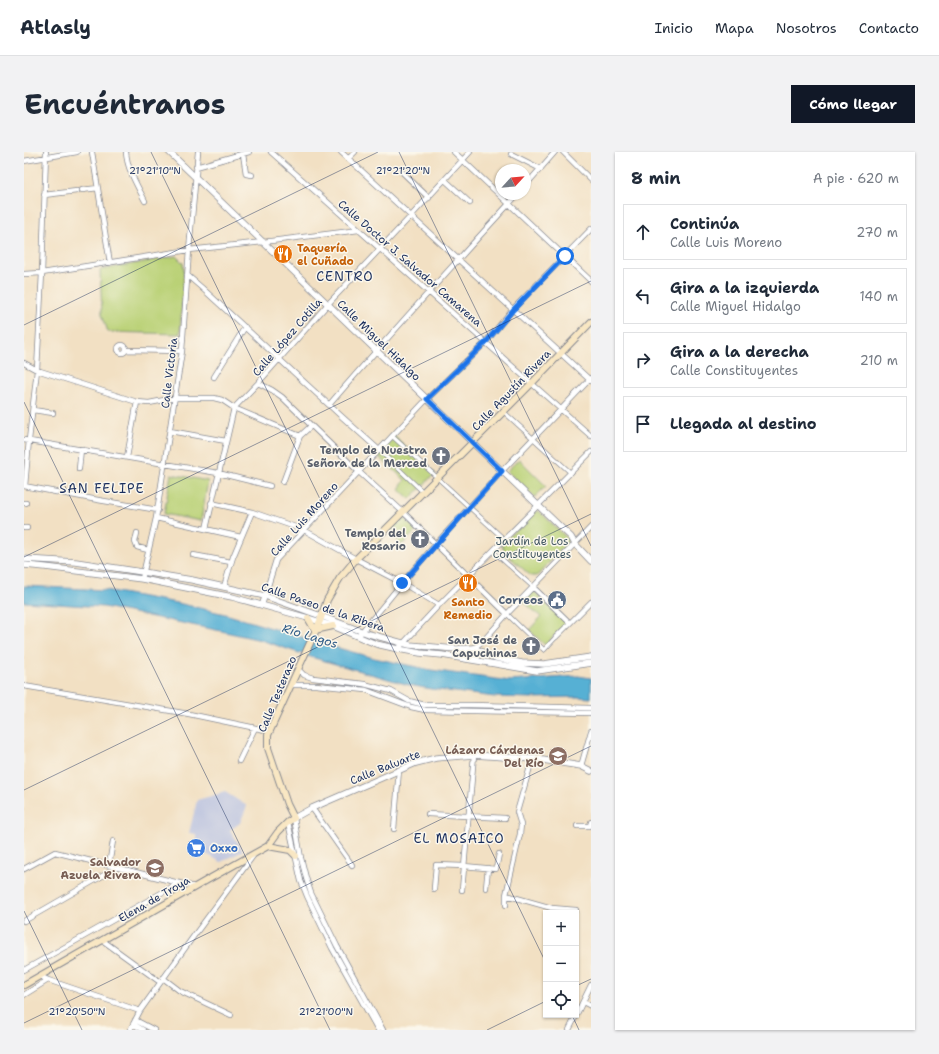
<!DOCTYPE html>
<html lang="es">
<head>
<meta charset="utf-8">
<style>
  body { margin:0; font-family:"Shantell Sans",sans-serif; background:#f2f2f3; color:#1f2937 }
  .controls { position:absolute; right:12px; bottom:12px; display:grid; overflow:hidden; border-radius:0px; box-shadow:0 1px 3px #0004 }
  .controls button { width:36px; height:36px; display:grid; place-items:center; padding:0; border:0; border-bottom:1px solid #e0e1e3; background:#fff; color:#1f2937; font:20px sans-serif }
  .compass { position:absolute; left:471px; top:12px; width:36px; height:36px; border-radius:50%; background:#fff; box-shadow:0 1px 3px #0004; rotate:64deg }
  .stop { position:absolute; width:12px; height:12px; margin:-9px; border:3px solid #1a73e8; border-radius:50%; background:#fff }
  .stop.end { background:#1a73e8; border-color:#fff; box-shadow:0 1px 4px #0008 }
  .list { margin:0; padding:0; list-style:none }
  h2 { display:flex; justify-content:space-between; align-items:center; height:52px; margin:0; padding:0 16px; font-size:17px }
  h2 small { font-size:13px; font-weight:400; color:#747a83 }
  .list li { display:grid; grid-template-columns:26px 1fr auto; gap:12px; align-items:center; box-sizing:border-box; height:56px; margin:0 8px 8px; padding:0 8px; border:1px solid #e0e1e3; border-radius:0px }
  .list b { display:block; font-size:15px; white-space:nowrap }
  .list p { margin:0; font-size:13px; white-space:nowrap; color:#747a83 }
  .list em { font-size:13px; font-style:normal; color:#747a83 }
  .icon { flex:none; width:22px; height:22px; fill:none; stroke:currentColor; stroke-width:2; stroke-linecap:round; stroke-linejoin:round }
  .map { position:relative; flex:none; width:567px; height:878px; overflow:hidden; border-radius:0px }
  header { display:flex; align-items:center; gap:24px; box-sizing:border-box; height:56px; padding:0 20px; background:#fff; border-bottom:1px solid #e0e1e3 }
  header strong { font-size:19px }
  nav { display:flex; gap:22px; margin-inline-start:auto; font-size:14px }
  .intro { display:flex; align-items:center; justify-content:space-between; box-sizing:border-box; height:96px; padding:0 24px }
  h1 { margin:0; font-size:28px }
  .button { padding:10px 18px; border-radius:0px; background:#111827; color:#fff; font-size:14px; font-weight:700 }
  main { display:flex; gap:24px; padding:0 24px }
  aside { flex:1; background:#fff; border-radius:0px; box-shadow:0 1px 3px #0004 }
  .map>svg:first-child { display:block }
</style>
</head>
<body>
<header>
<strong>Atlasly</strong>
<nav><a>Inicio</a><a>Mapa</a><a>Nosotros</a><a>Contacto</a></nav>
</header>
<div class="intro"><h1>Encuéntranos</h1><a class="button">Cómo llegar</a></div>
<main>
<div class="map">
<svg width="567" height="878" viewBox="0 0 567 878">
  <rect width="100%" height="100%" fill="#fbf7ec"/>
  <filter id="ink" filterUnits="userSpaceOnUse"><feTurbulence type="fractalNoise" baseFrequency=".025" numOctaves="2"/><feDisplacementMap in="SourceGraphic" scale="8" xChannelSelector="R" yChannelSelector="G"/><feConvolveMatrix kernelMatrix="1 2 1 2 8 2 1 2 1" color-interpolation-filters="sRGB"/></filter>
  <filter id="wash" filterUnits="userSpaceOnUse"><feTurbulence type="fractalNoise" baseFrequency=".012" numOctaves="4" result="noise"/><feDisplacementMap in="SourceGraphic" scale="16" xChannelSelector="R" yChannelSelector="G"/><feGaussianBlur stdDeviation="0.9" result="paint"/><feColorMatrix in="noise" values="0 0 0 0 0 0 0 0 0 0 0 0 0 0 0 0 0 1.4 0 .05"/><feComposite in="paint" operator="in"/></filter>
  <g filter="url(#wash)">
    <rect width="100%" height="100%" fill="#f2e0c3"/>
    <!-- industrial -->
    <path fill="#bcc3de" d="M201,640L223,654L216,671L206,678L219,699L197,710L182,702L180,697L178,699L172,687V682L165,681L173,648Z"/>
    <!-- green -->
    <path fill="#bad176" stroke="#6a806a" d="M152,104L159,111L160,118L156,182L84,180L78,162L76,118Z
      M370,284L411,321L386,347L375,337L381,328L353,303Z
      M495,307L522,334L512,344L510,345L483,319Z
      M147,322L184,329L177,369L140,362Z
      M515,359L543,386V391L513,424H507L480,400L478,392L509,360Z
      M378,364L393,378L378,393L364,379Z
      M509,438L543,471L521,493L505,478L517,465L499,449Z"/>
    <!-- water -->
    <path fill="#56b0d4" stroke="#387099" d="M0,434L82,438L158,452L201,462L314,496L350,506L407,518L486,529L554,524L567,526V546L554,545L508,546L471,545L407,537L385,533L287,505L237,488L197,479L80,455L0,450Z"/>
  </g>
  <g filter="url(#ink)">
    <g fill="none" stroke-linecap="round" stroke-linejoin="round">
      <defs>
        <path id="pedestrian" d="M480,260L547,321
          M368,284L480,387
          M355,298L399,340
          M469,399L509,435
          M483,462L520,498L532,485"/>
        <path id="minor" d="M68,0L86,111
          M102,0C103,17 113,33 121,49
          M247,0L567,284
          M317,0L567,229
          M430,0L567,129
          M539,0L567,28
          M219,2L222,22L228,23
          M487,2L517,17
          M324,7L331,0
          M0,9L53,0
          M172,15L225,0
          M377,19L405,46
          M421,28L446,51
          M501,34L531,0
          M58,38L74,36
          M20,43L53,39
          M0,122L18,121L165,98L239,90L335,78
          M163,123L178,136L316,263L355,298
          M94 197a4 4 0 1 1 8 0a4 4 0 1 1-8 0Z
          M102,198L158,199
          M0,211L13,218L113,250L125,251L151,246H190L198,248L210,256L276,284
          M190,225L221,175
          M234,231L248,238L258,245L335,320L379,360L483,462
          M305,253C366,182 430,112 494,42
          M9,258L29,261
          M146,279L202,289
          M0,288L194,321L246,334
          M103,305L113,250
          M55,317L57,297
          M259,330L276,284L287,274
          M0,334L74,348L134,358
          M1,334L5,288L13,218L18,121L22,0
          M0,351H2
          M187,351L228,360L280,378L332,407L378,431L415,453
          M132,366L217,385
          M0,376H3
          M182,377L210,256L234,231L304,152L387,64L446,0
          M113,381L111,390L113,395L124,398
          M169,403L207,410
          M118,427L132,366L158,199L165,98L174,0
          M200,435L209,405L228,360
          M509,435L546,471
          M238,453L252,408L403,247L462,190L489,157L567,77
          M336,482L378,431L412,392L478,319L567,226
          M532,485L567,450
          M450,496L460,488L483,462L567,375
          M374,497L415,453L567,300
          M274,517L280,523L289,526L340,532L367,539L385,549L401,553H446L567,556
          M267,533H292L342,538L387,555L401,558L567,561
          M0,534L165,562L246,579
          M215,609L231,576
          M557,614L567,579
          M288,656L328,713
          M404,662L481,666
          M270,666L277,706L282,726L287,741L313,794L359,878
          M264,670L277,729L283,744L308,796L354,878
          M553,674H566L567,670
          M370,677L375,618
          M85,713L89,689
          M0,717L31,700L171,735
          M462,736L464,716
          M410,737L412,713L440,714L472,717L475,702
          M438,738L450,603
          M482,743L528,756L552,758
          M482,753V743L496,682L497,673L493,660L506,615L512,607
          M0,769L94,715
          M78,788L136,830
          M0,818L155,731
          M16,824L24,828L116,859
          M139,826L156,839L207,863
          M0,843L24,828
          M559,850L567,854
          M111,868L130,878
          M109,872L119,878
          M106,878L116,859L169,785L229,704
          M545,878L567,833"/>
        <path id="tertiary" d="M145,0L547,385L551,392L567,409
          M0,407L52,410L125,421L168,428L241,444L297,464L345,482L386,493L432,497L450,496L472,506L498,511L520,512L567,505
          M0,413L21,415L118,427L208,445L284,466L309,474L352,492L374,497L396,501L418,503L513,519L567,511
          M443.5 502a5.5 5.5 0 1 1 11 0a5.5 5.5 0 1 1-11 0Z
          M270,666L288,656L392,611L412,606L450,603L512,607L557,614L567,619"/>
        <path id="secondary" d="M284,466L291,478L309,474
          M244,694L266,698L272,704
          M0,833L185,727L244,694L254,680L264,670L270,666L263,652L244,596V583L296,469L303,448L316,426L332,407L508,231L567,170"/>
      </defs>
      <!-- pedestrian casing -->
      <use href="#pedestrian" stroke="#868890" stroke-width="5"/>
      <!-- minor casing -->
      <use href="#minor" stroke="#868890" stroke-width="6"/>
      <!-- tertiary casing -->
      <use href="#tertiary" stroke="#868890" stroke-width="7"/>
      <!-- secondary casing -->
      <use href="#secondary" stroke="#868890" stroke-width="8"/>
      <!-- pedestrian -->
      <use href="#pedestrian" stroke="#fff" stroke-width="3.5"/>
      <!-- minor -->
      <use href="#minor" stroke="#fff" stroke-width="4.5"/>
      <!-- tertiary -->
      <use href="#tertiary" stroke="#fff" stroke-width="5.5"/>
      <!-- secondary -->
      <use href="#secondary" stroke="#f9e7c3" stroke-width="6"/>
    </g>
  </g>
  <g fill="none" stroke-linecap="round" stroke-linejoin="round" filter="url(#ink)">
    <!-- route -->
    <path stroke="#1a73e8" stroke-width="5" d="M378,431L478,319L403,247L462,190L489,158L541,104"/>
  </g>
  <!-- ticks -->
  <path fill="none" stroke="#1b2f5e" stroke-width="1" stroke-opacity="0.45" d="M127,0L522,811M375,0L567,394M0,173L354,0M0,250L306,878M0,405L567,129M0,638L567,362M0,759L58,878M552,834L567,827M548,863L555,878M0,871L567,594M463,878L522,849"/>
  <!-- icons -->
  <defs>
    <symbol id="restaurant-disc" viewBox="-11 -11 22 22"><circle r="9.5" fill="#e8710a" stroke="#fbf7ec"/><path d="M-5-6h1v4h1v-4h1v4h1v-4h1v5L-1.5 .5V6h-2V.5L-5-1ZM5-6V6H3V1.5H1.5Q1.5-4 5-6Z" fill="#fff"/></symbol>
    <symbol id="church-disc" viewBox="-11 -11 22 22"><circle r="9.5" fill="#6b7280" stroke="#fbf7ec"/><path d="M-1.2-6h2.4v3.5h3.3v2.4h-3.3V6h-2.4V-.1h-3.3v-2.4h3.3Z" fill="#fff"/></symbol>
    <symbol id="civic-disc" viewBox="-11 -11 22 22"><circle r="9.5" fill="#5c6f8a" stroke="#fbf7ec"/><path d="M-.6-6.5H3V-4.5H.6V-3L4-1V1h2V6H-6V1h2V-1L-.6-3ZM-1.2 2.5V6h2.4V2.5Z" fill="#fff"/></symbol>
    <symbol id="school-disc" viewBox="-11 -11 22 22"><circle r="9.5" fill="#8d6e63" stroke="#fbf7ec"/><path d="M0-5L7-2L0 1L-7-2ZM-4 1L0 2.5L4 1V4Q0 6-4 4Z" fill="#fff"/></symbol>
    <symbol id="supermarket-disc" viewBox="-11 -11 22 22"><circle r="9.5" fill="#3f7fe0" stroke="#fbf7ec"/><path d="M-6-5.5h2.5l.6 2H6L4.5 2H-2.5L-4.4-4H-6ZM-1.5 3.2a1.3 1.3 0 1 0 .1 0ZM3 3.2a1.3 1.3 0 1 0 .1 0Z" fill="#fff"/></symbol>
  </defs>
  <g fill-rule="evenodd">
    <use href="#restaurant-disc" x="248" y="91" width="22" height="22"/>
    <use href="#church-disc" x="406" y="293" width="22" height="22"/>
    <use href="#church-disc" x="385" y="376" width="22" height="22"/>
    <use href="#restaurant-disc" x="433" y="420" width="22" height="22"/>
    <use href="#civic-disc" x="522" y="437" width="22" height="22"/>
    <use href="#church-disc" x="496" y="483" width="22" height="22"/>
    <use href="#school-disc" x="523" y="593" width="22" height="22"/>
    <use href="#supermarket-disc" x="161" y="685" width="22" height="22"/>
    <use href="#school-disc" x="120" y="705" width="22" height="22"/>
  </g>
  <g text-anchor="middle" stroke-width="3" stroke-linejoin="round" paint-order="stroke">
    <!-- food labels -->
    <g font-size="11" font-weight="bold" fill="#c56008" stroke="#fbf7ec" text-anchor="start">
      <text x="273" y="100">Taquería<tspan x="273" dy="13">el Cuñado</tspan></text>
      <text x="444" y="454" text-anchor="middle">Santo<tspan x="444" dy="13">Remedio</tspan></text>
    </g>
    <!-- street labels -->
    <g font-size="11" fill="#1b2f5e" stroke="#fbf7ec">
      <text transform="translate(386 111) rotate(41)" y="4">Calle Doctor J. Salvador Camarena</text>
      <text transform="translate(263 185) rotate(-49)" y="4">Calle López Cotilla</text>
      <text transform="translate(355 188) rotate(44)" y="4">Calle Miguel Hidalgo</text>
      <text transform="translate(145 221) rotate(-83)" y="4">Calle Victoria</text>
      <text transform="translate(487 238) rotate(-46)" y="4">Calle Agustín Rivera</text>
      <text transform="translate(280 367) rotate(-48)" y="4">Calle Luis Moreno</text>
      <text transform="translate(299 455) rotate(19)" y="4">Calle Paseo de la Ribera</text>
      <text transform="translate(253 542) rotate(-67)" y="4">Calle Testerazo</text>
      <text transform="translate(361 615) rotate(-22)" y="4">Calle Baluarte</text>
      <text transform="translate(130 747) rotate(-30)" y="4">Elena de Troya</text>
    </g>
    <!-- worship labels -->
    <g font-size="11" font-weight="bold" fill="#5b616d" stroke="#fbf7ec" text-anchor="end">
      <text x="403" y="302">Templo de Nuestra<tspan x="403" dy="13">Señora de la Merced</tspan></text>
      <text x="382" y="385">Templo del<tspan x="382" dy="13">Rosario</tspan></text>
      <text x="493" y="492">San José de<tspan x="493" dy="13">Capuchinas</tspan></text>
    </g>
    <!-- park labels -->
    <g font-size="11" fill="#435864" stroke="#fbf7ec">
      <text x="508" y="393">Jardín de Los<tspan x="508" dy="13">Constituyentes</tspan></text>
    </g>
    <!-- service labels -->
    <g font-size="11" font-weight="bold" fill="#4e5e75" stroke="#fbf7ec" text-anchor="end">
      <text x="519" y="452">Correos</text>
    </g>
    <!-- education labels -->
    <g font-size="11" font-weight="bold" fill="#785e54" stroke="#fbf7ec" text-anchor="end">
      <text x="520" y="602">Lázaro Cárdenas<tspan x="520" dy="13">Del Río</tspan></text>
      <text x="117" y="714">Salvador<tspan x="117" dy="13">Azuela Rivera</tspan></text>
    </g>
    <!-- shop labels -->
    <g font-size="11" font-weight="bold" fill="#366cbe" stroke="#fbf7ec" text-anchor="start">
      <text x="186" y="700">Oxxo</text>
    </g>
    <!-- water labels -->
    <g font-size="12" font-style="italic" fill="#305c87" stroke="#fbf7ec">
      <text transform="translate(286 484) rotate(17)" y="4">Río Lagos</text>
    </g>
    <!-- quarter labels -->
    <g font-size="13" letter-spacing="1" fill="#1b2f5e" stroke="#fbf7ec">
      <text x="321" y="129">CENTRO</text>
      <text x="78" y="341">SAN FELIPE</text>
      <text x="435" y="691">EL MOSAICO</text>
    </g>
  </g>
  <g font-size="10" text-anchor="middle" fill="#1b2f5e" stroke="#fbf7ec" stroke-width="3" stroke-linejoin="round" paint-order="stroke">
    <text x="131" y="22">21°21'10"N</text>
    <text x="379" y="22">21°21'20"N</text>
    <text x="53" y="863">21°20'50"N</text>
    <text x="302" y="863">21°21'00"N</text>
  </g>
</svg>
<div class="controls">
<button>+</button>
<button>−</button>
<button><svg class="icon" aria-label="locate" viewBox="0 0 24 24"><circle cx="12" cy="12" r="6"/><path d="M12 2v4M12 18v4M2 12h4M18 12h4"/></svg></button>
</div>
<svg class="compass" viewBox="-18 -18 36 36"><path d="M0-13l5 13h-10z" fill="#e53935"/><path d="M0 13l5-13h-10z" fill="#747a83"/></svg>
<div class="stop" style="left:541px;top:104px"></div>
<div class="stop end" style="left:378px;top:431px"></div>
</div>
<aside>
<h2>8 min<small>A pie · 620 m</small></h2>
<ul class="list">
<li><svg class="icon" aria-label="ahead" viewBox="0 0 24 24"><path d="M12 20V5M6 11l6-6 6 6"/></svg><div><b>Continúa</b><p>Calle Luis Moreno</p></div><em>270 m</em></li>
<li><svg class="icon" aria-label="left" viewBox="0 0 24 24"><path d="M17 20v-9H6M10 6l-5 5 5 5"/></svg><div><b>Gira a la izquierda</b><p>Calle Miguel Hidalgo</p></div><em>140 m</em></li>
<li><svg class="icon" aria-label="right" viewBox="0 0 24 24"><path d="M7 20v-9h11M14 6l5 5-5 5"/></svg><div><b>Gira a la derecha</b><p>Calle Constituyentes</p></div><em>210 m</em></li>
<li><svg class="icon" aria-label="arrive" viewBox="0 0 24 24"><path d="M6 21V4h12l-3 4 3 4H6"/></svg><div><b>Llegada al destino</b></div></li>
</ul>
</aside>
</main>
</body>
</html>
